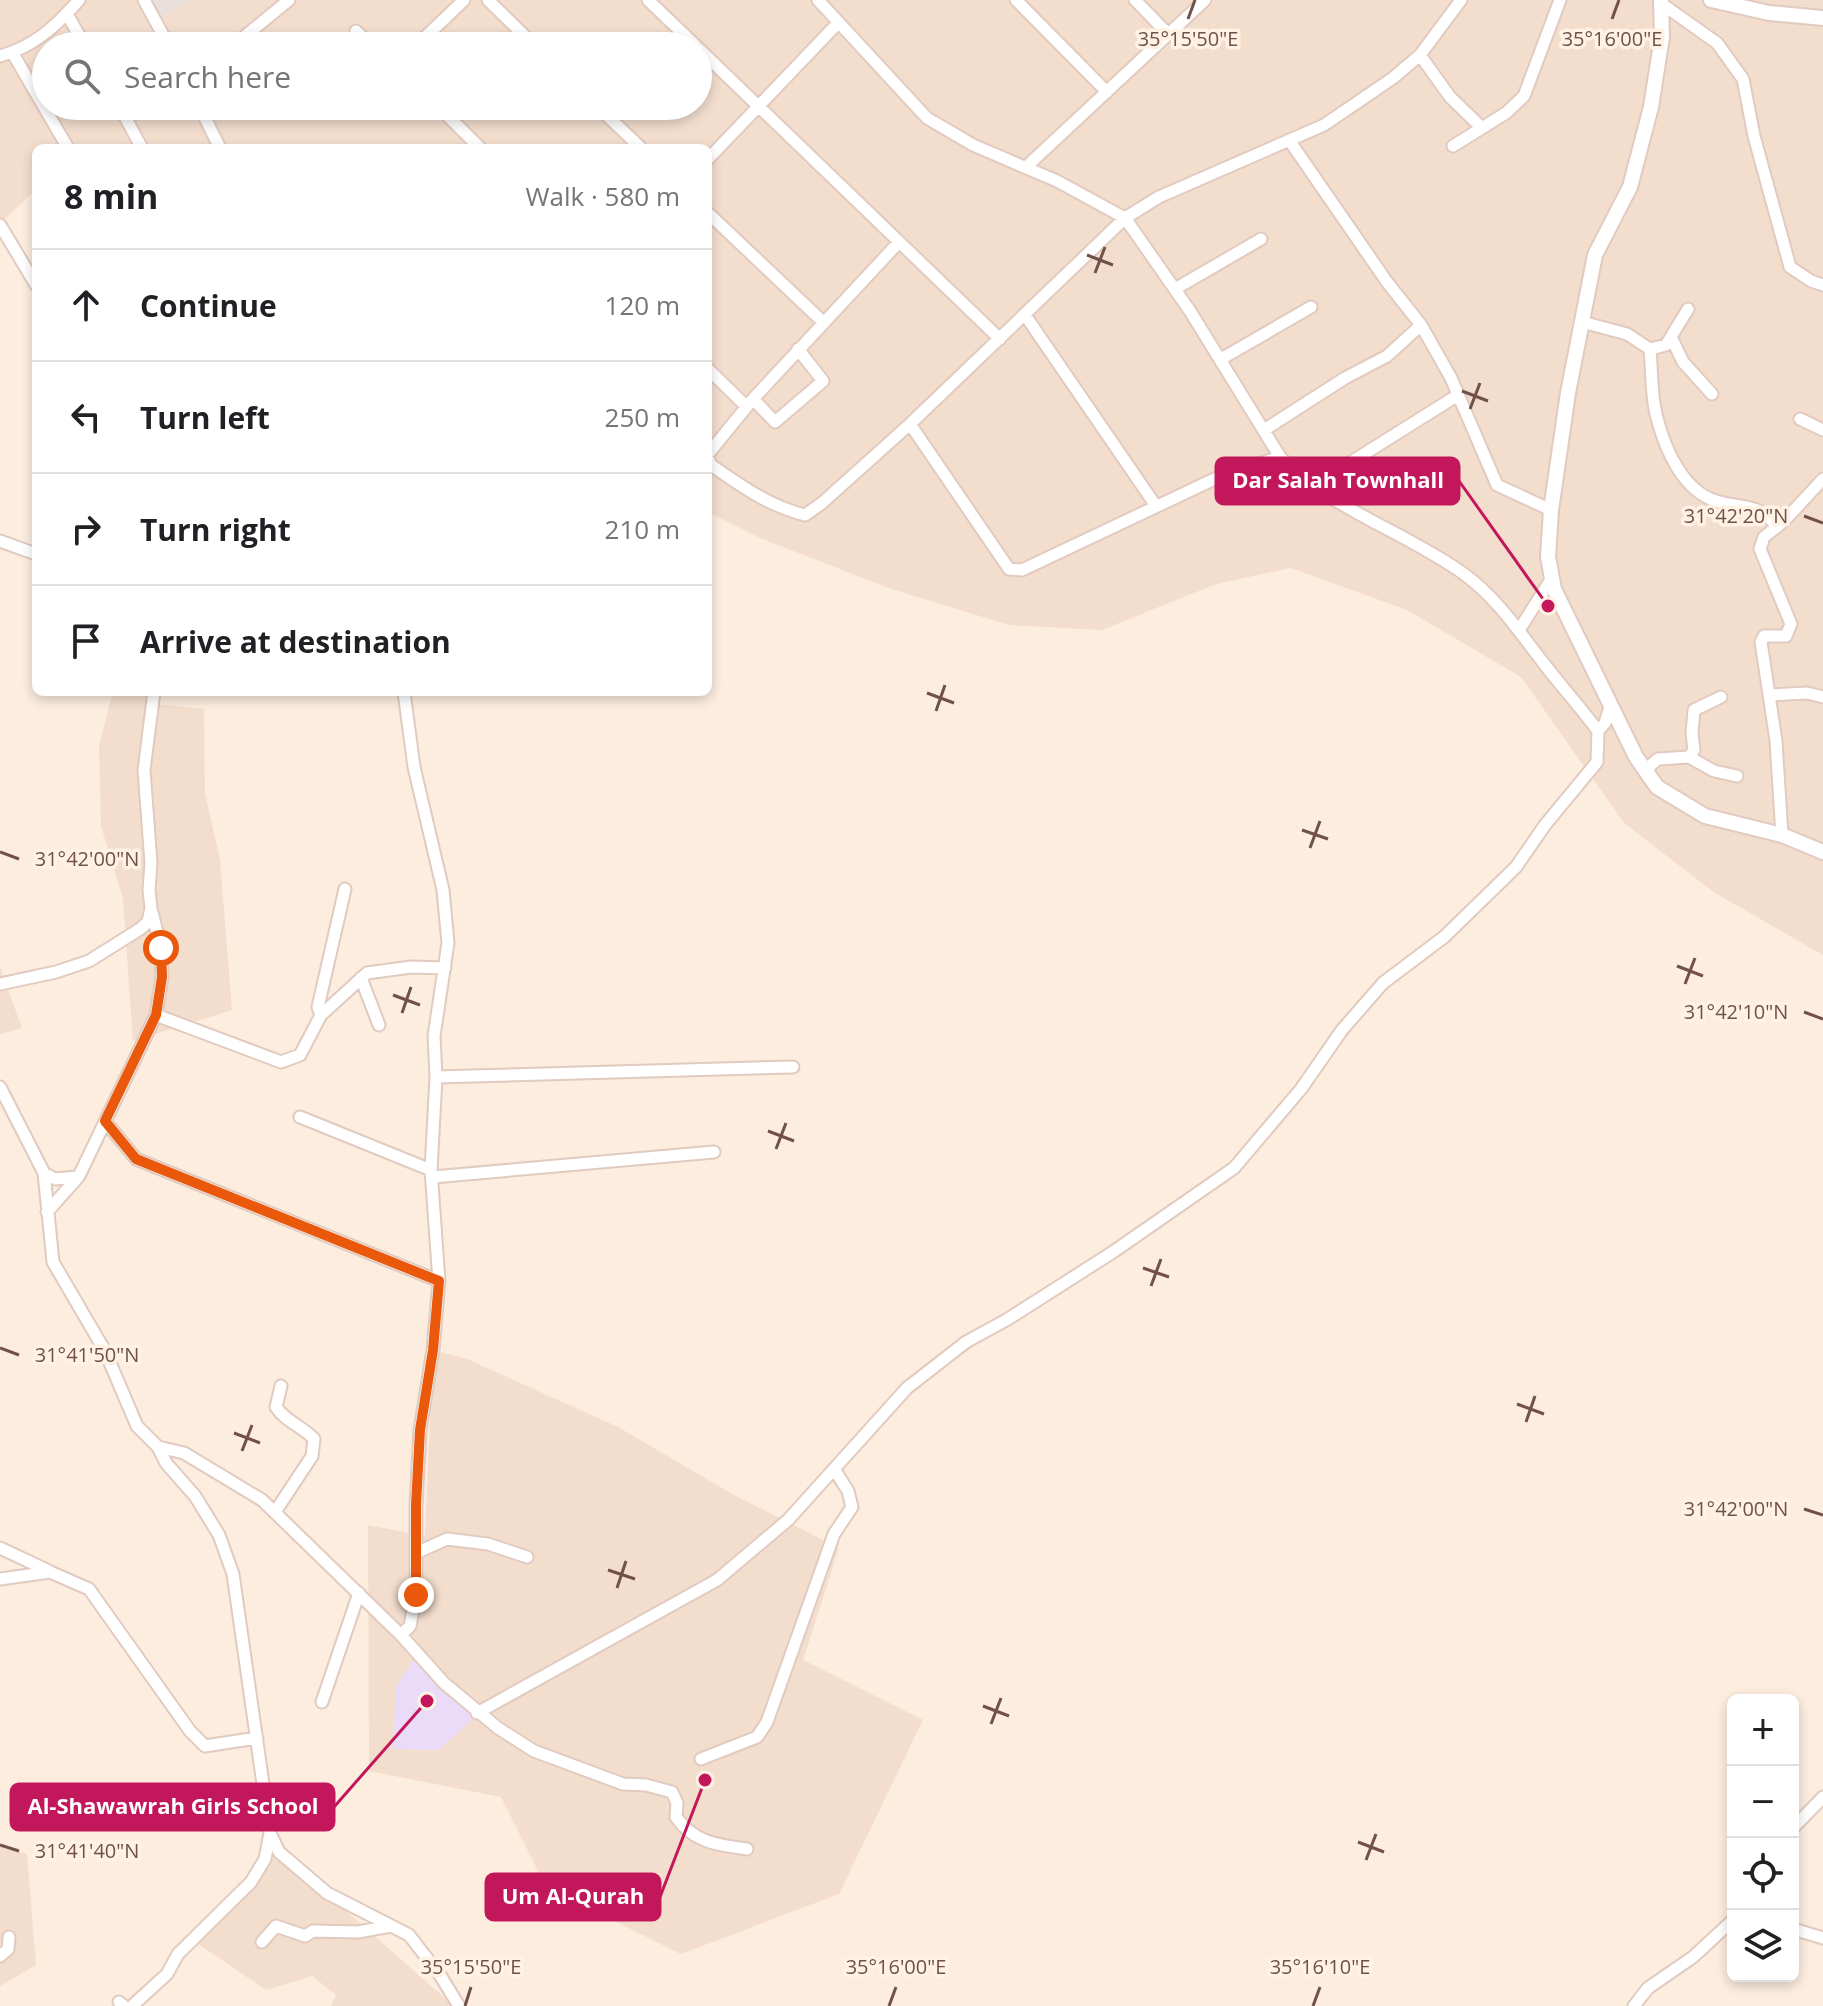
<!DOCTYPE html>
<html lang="en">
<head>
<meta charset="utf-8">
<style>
  body { margin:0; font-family:"Open Sans",sans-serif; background:#f2f2f2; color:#202124 }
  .controls { position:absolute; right:24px; bottom:24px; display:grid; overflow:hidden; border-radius:12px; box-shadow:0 4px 12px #0003 }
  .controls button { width:72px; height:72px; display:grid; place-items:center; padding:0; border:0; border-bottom:2px solid #e0e0e0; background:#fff; color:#202124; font:40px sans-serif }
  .stop { position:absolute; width:24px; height:24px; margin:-18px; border:6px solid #ea580c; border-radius:50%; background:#fff }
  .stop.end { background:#ea580c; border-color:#fff; box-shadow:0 2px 8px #0008 }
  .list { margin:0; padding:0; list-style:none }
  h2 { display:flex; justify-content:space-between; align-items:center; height:104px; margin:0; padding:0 32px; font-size:34px }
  h2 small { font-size:26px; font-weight:400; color:#757577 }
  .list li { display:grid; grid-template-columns:52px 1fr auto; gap:24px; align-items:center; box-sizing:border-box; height:112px; padding:0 32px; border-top:2px solid #e0e0e0 }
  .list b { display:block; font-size:30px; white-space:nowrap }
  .list em { font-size:26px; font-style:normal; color:#757577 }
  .icon { flex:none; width:44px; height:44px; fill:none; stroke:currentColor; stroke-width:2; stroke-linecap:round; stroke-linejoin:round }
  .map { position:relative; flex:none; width:1823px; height:2006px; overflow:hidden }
  .search { position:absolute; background:#fff; box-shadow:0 4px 12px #0003; left:32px; top:32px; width:680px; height:88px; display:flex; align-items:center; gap:20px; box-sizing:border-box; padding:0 28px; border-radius:44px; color:#757577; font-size:30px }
  .panel { position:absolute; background:#fff; box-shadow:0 4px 12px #0003; left:32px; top:144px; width:680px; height:552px; border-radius:12px }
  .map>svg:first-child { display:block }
</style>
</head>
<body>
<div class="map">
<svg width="1823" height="2006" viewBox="0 0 1823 2006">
  <rect width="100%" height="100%" fill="#fceddf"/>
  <!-- residential -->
  <path fill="#f3dece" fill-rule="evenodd" d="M0,0H1823V955L1715,893L1624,823L1521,677L1407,610L1291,568L1216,584L1102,630L1009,625L891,589L760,538L708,512V148H36V189L0,224ZM46,46H698V106H46Z
    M113,692H146V703L204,709L205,793L220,860L232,1010L133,1041L123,899L101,826L99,746Z
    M0,967L22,1028L0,1034Z
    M433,1350L467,1359L618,1427L734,1495L839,1548L803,1660L923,1720L839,1894L681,1954L546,1887L501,1797L369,1771L368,1525L425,1536Z
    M0,1846L27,1854L36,1965L0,1986Z
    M279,1852L454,2006H331L336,1995L312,1976L266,1990L194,1941Z"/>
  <!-- industrial -->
  <path fill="#eae0db" d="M152,0H191L162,18Z"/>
  <!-- education -->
  <path fill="#eadcf8" d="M415,1659L475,1717L439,1750L393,1749L396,1686Z"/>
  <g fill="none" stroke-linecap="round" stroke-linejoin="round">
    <defs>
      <path id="minor" d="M144,0L169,46
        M488,0L535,46
        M648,0L696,46
        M818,0L927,118L973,145L1057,181L1125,218L1190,311L1280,457C1333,511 1404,531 1464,574C1498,599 1519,632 1545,665C1562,687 1581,708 1598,731
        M1016,0L1107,92
        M1135,0L1168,34
        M1662,4L1717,43L1743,79L1754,136L1790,267L1811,281L1823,285
        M67,14L85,46
        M356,31L372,46
        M233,46L289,0
        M416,46L464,0
        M698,48L1000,339
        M12,52L68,148
        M1420,55L1450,97L1482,128
        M0,56C35,46 55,27 79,0
        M119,106L142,148
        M199,106L220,148
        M438,106L480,148
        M597,106L641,148
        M1289,140L1387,282L1421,325L1451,378L1497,485L1551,510
        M1453,146L1506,113L1524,96L1560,0
        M708,159L838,23
        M1026,167L1205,0
        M708,213L823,322
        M0,225L36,285
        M1175,289L1261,239
        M1025,315L1156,506
        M1582,322L1627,334L1650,349C1652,371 1651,397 1657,418C1665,449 1683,491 1716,501C1742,509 1759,502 1777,527
        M1671,337L1683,362L1712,394
        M1650,349L1666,345L1688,309
        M1221,359L1311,307
        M708,369L746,406
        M753,399L775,422L823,381L798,349
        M1800,419L1823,430
        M910,424L1009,569L1022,570L1223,475L1280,457
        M1264,430L1345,378L1387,356L1421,325
        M708,454L753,399L899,242
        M708,458L711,465C741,486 769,506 805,515L822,503L910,424L1125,218L1159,197L1324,125L1393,78L1420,55L1461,0
        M1313,486L1458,395
        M0,541L36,554
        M1519,630L1552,578
        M1769,695L1807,693L1823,697
        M1689,757L1714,771L1737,776
        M1645,770L1658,759L1689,757L1694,750L1692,733L1694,710L1721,697
        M1782,835L1776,741L1761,642L1764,636H1786L1791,624L1760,549L1764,537L1784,521L1823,479
        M361,978L379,1025
        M0,984L56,972L89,961L140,929L148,922L151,908L149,890L151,863L144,770L154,692
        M156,1015L281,1062L300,1055L321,1015L367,973L411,967L445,968
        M321,1015L318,1007L345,889
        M436,1077L793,1067
        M0,1087L44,1173L53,1262L105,1351L137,1426L158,1447L166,1463L195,1496L219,1535L233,1574L270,1833L279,1852L327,1893L409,1935L440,1975L459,2006
        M300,1117L431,1170
        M105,1121L136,1159L439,1281
        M44,1173L55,1179L77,1177
        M433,1177L714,1152
        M47,1212L79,1176L156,1015L162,977L161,948L152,912
        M158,1447L184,1453L262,1500L401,1635L444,1683L498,1728L534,1751L623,1784L646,1785L672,1792L677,1803L676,1817C694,1843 718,1845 747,1849
        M275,1512L312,1456L314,1439C302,1426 286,1422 276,1407L281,1386
        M0,1548L49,1571
        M418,1552L447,1539L488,1544L527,1557
        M0,1579L50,1572L89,1589L190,1731L205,1746L257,1738
        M401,1635L410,1626L416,1595V1505L420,1430L433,1350L439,1281L431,1170L436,1077L434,1036L448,943L443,890L414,767L404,692
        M322,1702L359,1593
        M477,1713L717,1580L788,1520L907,1388L966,1342L1008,1319L1113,1252L1234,1168L1301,1089L1342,1030L1383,983L1444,937L1516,867L1545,825L1597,762L1598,731L1605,723L1610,707
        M701,1759L757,1737L767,1722L834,1534L852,1507L848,1491L834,1469
        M1793,1828L1823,1797
        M1793,1929L1823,1938
        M262,1942L276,1926L305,1936L313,1931L358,1932L391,1926
        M0,1956L8,1949L9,1937
        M119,2002L124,2006
        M132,2006L167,1974L178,1954L251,1882L265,1859L270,1833
        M1634,2006L1648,1988L1693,1957L1733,1920"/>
      <path id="tertiary" d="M1661,0L1662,37L1651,107L1630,187L1595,255L1568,393L1551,510L1548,557L1554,589L1636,757L1657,787L1705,816L1782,835L1823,852
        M1711,0L1769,13L1823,18"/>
    </defs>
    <!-- minor casing -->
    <use href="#minor" stroke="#e1cabf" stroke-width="15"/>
    <!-- tertiary casing -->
    <use href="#tertiary" stroke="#e1cabf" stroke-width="18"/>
    <!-- minor -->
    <use href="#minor" stroke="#fff" stroke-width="11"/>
    <!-- tertiary -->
    <use href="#tertiary" stroke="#fff" stroke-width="14"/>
  </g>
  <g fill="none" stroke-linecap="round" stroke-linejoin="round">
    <!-- route -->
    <path stroke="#ea580c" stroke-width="10" d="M161,948L162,977L156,1015L105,1121L136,1159L439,1281L433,1350L420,1430L416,1505V1595"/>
  </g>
  <!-- ticks -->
  <path fill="none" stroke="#715147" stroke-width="3" d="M1188,19L1195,0M1612,19L1619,0M1087,255L1113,265M1095,273L1105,247M1462,391L1488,401M1470,409L1480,383M1804,516L1823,523M927,693L954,703M936,711L945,685M1302,830L1328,839M1310,848L1320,821M0,852L19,859M1677,966L1703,976M1685,984L1695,958M393,995L420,1005M1804,1012L1823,1019M402,1013L411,987M768,1131L794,1141M776,1149L786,1123M1143,1268L1169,1277M1151,1286L1161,1259M0,1348L19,1355M1517,1404L1544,1414M1526,1422L1535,1396M234,1433L260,1443M242,1451L252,1425M1804,1509L1823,1515M608,1570L635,1579M617,1588L626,1561M983,1706L1009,1716M991,1724L1001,1698M1358,1842L1384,1852M0,1845L19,1851M1366,1860L1376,1834M465,2006L471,1987M889,2006L896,1987M1313,2006L1320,1987"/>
  <g font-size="20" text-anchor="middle" fill="#715147" stroke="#fff2e5" stroke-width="7" stroke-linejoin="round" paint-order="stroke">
    <text x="1188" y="46">35°15'50"E</text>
    <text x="1612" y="46">35°16'00"E</text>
    <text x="1736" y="523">31°42'20"N</text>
    <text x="87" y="866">31°42'00"N</text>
    <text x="1736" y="1019">31°42'10"N</text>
    <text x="87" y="1362">31°41'50"N</text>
    <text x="1736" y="1516">31°42'00"N</text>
    <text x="87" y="1858">31°41'40"N</text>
    <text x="471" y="1974">35°15'50"E</text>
    <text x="896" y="1974">35°16'00"E</text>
    <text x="1320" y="1974">35°16'10"E</text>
  </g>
  <!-- callouts -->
  <path fill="none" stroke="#c2185b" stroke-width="3" d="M1548 606L1459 481M427 1701L334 1807M705 1780L660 1897"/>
  <g fill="#c2185b" stroke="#fff2e5" stroke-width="3">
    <circle cx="1548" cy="606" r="8"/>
    <circle cx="427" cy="1701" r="8"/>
    <circle cx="705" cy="1780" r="8"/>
  </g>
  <g fill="#c2185b" stroke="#c2185b" stroke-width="3">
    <rect x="1216" y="458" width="243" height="46" rx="8"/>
    <rect x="11" y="1784" width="323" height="46" rx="8"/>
    <rect x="486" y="1874" width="174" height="46" rx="8"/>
  </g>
  <g font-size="22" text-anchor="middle" font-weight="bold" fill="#fff">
    <text x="1338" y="488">Dar Salah Townhall</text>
    <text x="173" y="1814">Al-Shawawrah Girls School</text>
    <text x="573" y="1904">Um Al-Qurah</text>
  </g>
</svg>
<div class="controls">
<button>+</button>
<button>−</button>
<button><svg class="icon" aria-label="locate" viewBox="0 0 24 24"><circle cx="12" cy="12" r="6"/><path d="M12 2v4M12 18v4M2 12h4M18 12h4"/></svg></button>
<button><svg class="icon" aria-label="layers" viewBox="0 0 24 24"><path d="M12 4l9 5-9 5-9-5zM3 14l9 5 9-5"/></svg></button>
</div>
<div class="stop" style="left:161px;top:948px"></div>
<div class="stop end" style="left:416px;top:1595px"></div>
<div class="search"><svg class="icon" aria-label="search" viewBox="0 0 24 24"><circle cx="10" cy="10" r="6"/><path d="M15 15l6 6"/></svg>Search here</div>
<section class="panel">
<h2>8 min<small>Walk · 580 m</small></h2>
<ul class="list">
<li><svg class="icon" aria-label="ahead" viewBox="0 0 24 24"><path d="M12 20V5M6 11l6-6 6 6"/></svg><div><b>Continue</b></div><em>120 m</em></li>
<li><svg class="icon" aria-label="left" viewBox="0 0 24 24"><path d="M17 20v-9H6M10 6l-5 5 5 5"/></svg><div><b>Turn left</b></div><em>250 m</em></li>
<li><svg class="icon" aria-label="right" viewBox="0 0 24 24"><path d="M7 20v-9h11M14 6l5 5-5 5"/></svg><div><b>Turn right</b></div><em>210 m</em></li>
<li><svg class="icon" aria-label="arrive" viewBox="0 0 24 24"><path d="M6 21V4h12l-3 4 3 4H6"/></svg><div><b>Arrive at destination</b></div></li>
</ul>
</section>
</div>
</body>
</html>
